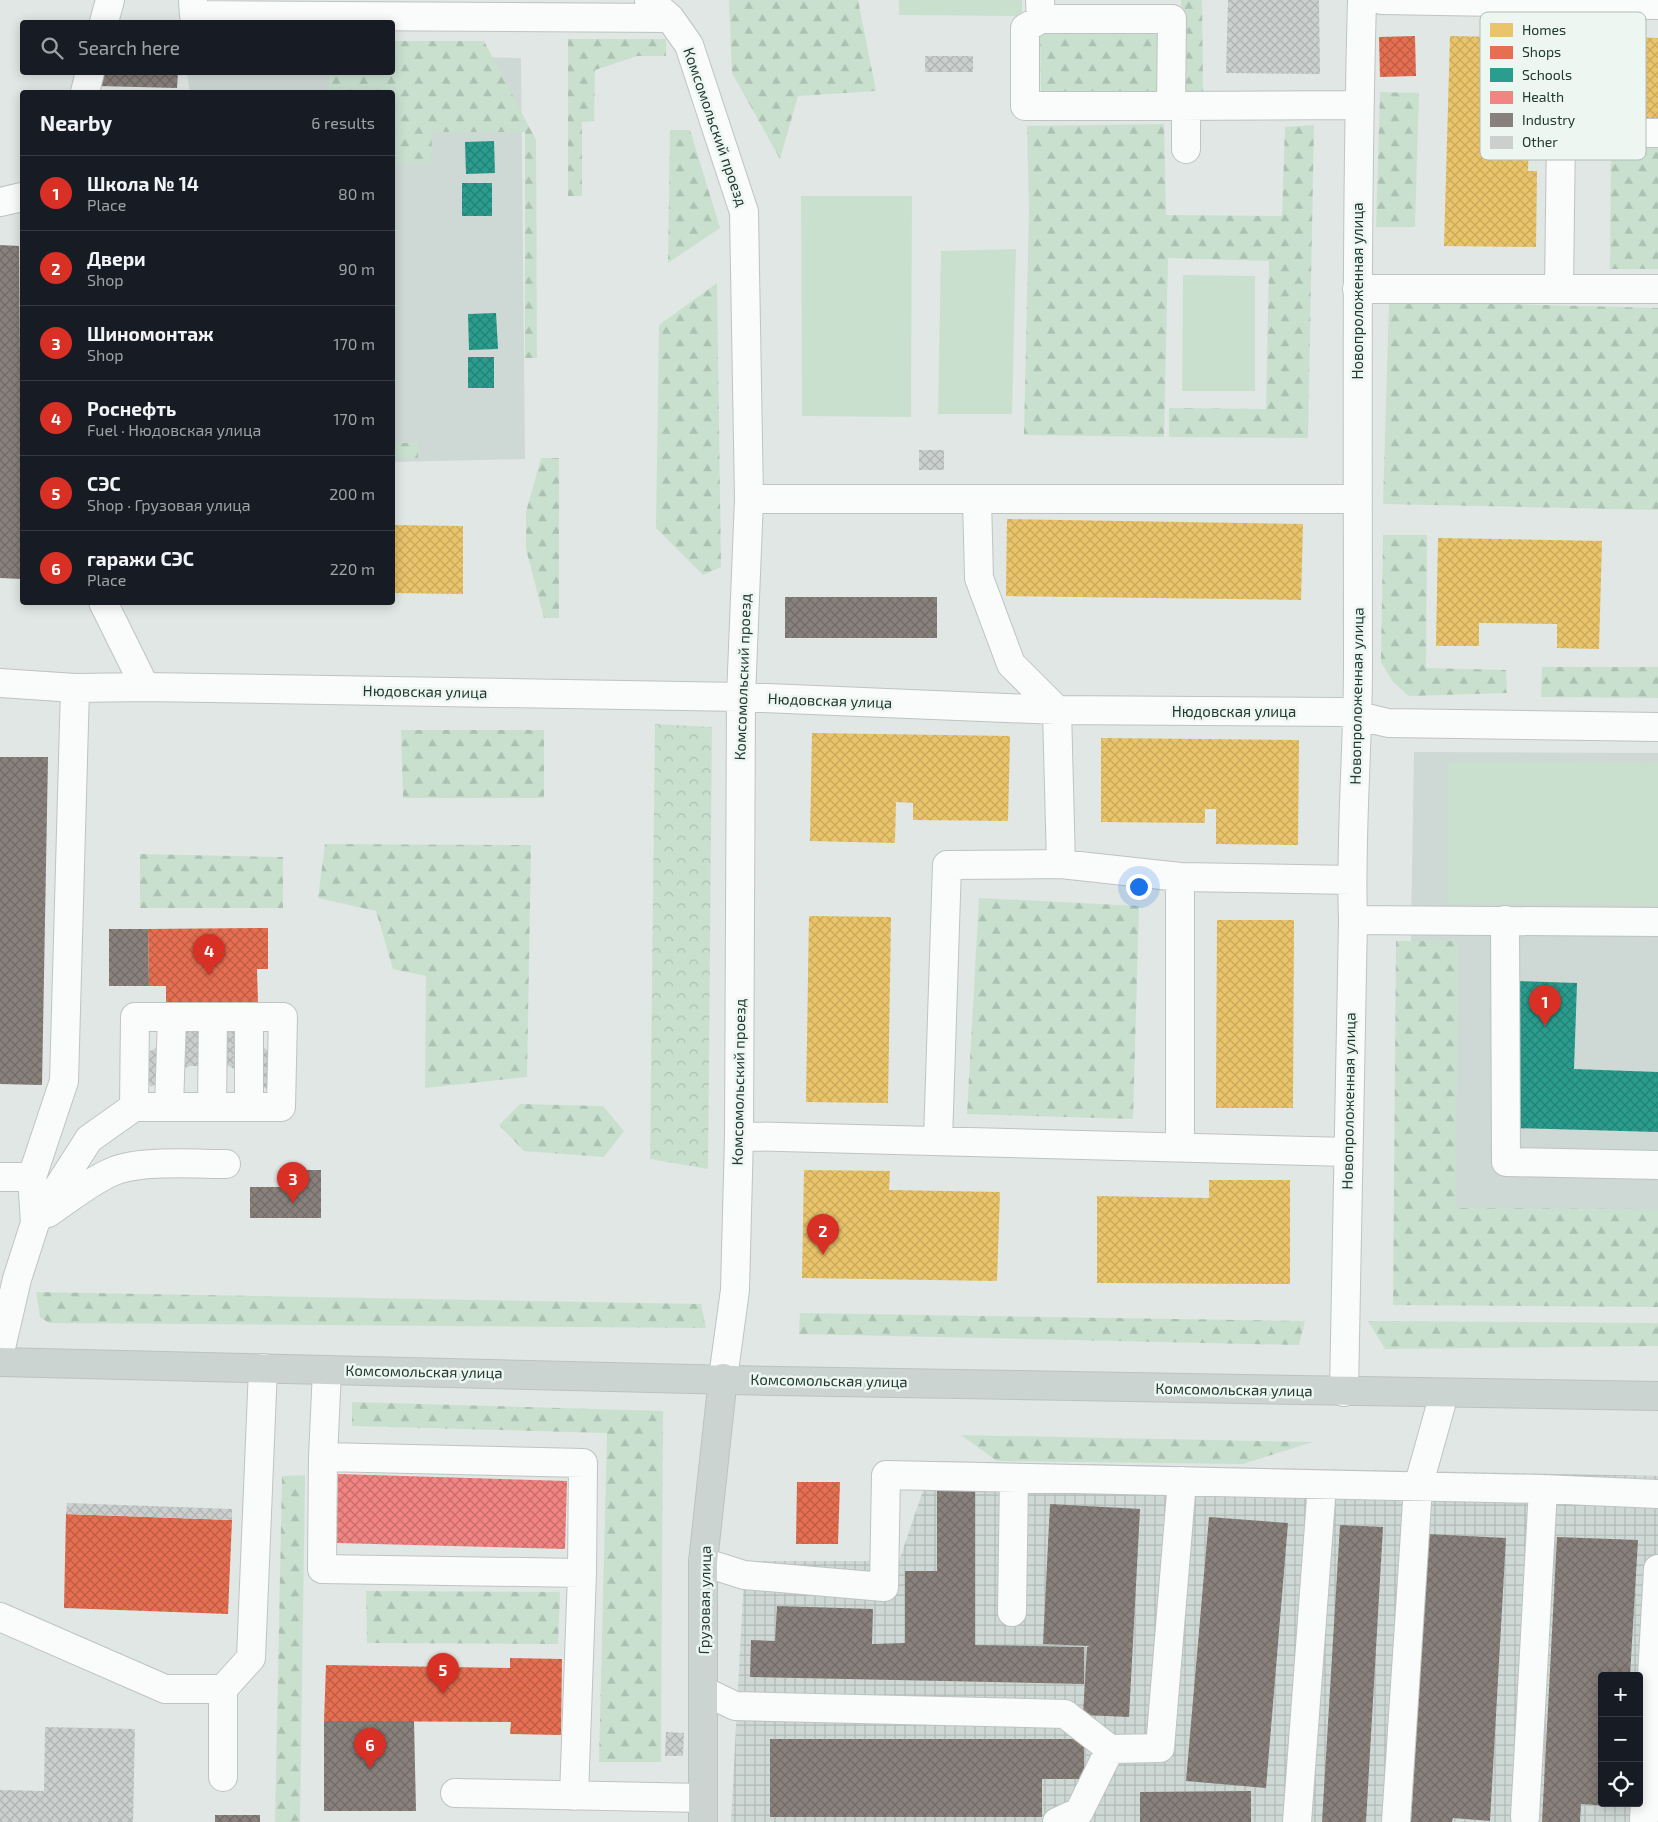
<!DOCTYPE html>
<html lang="en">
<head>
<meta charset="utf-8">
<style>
  body { margin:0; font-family:"Exo 2",sans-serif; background:#20242c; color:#f1f3f6 }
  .controls { position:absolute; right:15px; bottom:15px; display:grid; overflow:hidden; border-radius:5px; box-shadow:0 2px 12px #0003 }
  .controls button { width:45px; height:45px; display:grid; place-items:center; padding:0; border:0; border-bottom:1px solid #363941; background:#171b24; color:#f1f3f6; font:25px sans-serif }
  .you { position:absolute; left:1138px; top:886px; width:18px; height:18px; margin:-12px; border:4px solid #fff; border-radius:50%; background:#1a73e8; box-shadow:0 0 0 8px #1a73e833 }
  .badge { display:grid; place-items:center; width:32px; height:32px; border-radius:50%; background:#d93025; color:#fff; font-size:16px; font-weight:700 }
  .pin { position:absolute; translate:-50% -41px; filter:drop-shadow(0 1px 2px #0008) }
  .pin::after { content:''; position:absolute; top:26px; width:18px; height:15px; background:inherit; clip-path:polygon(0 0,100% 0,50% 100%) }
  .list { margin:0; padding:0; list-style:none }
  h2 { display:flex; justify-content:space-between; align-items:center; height:65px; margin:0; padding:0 20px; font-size:21px }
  h2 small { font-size:16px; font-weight:400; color:#9ea1a6 }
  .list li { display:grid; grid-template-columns:32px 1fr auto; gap:15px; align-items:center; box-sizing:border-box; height:75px; padding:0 20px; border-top:1px solid #363941 }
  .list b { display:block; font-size:19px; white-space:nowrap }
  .list p { margin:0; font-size:16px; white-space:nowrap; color:#9ea1a6 }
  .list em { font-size:16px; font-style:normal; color:#9ea1a6 }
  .icon { flex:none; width:28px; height:28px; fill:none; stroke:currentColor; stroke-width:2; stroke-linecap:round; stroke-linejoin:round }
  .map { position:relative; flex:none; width:1658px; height:1822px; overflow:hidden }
  .search { position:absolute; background:#171b24; box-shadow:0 2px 12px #0003; left:20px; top:20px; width:375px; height:55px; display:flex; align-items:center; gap:12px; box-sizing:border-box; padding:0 18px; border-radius:5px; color:#9ea1a6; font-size:19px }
  .panel { position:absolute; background:#171b24; box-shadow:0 2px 12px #0003; left:20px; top:90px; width:375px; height:515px; border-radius:5px }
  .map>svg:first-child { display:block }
</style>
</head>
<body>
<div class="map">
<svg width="1658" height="1822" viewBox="0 0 1658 1822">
  <defs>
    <pattern id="industrial-grid" width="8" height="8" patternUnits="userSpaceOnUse" patternTransform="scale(1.25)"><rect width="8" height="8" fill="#ced8d4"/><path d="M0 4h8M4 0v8" fill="none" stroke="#b1bab6"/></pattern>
    <pattern id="forest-firs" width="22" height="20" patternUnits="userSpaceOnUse" patternTransform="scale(1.25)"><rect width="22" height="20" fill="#c9e0cf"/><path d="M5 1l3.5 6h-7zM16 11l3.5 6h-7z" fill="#acc1b2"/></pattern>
    <pattern id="park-crowns" width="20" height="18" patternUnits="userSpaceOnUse" patternTransform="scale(1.25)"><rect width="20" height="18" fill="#c9e0cf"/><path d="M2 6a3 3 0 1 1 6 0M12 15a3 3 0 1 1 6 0" fill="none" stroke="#acc1b2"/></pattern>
    <pattern id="homes-cross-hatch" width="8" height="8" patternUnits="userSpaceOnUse" patternTransform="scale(1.25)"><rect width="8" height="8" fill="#e9c46a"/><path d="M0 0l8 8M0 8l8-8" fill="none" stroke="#c8a95c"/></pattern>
    <pattern id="shops-cross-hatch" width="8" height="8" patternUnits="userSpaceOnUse" patternTransform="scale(1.25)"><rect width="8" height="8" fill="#e76f51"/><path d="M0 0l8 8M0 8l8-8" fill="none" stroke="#bb5c44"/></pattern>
    <pattern id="schools-cross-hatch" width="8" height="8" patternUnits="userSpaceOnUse" patternTransform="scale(1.25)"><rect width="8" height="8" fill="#2a9d8f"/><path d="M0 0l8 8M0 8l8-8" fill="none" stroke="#248175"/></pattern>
    <pattern id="health-cross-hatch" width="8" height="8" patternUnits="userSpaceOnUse" patternTransform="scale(1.25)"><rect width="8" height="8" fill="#f28482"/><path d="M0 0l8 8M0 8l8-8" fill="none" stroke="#c46d6b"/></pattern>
    <pattern id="industry-cross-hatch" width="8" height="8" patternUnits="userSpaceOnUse" patternTransform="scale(1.25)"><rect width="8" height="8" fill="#8a817c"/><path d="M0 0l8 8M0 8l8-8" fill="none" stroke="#706b66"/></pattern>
    <pattern id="building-cross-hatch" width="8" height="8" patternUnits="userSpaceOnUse" patternTransform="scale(1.25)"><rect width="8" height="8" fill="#cbd0ce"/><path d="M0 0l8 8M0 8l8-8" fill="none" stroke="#aeb3b1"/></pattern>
  </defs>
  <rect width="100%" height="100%" fill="#e1e7e4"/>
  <!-- built -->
  <path fill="#ced8d4" d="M393,56L521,58L525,459L393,462L392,92H190L187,73L392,72Z
    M1414,752L1658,753V1296H1405Z"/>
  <!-- industrial -->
  <path fill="url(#industrial-grid)" fill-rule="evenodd" d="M933,1461L1658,1476V1822H731L744,1575L755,1561H899ZM1602,1676H1639V1803H1602Z"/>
  <!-- green -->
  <path fill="#c9e0cf" d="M899,0H1022V16L899,15Z
    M801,196H912L911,417L802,416Z
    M1016,249L1012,414H938L941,251Z
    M1183,275L1255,276V391H1182Z
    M1448,762L1658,763V905L1448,904Z"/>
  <!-- forest -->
  <path fill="url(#forest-firs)" d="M729,0H858L876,91L798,96L780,159L732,73Z
    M1181,0H1202L1203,91H1182Z
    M1040,32H1159L1158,91L1041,93Z
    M568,39H666V56H637L595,70L594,121L582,122V196H568Z
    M393,41H484L536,140L537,358H525V132H432L431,163H393L392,92H329V73L392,72Z
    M1380,92L1419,93L1415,227H1376Z
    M1164,124L1166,215L1282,216L1285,127L1314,125L1308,438L1169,437V408L1266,409L1269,261L1168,258L1164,437L1024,435L1029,207L1027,126Z
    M670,130H690L720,228L668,263Z
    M1611,145H1658V269H1610Z
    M717,283L721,567L703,575L656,528L659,325Z
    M1389,301L1658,308V510L1383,504Z
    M393,443H418V458H393Z
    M541,458H559V618H544L526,549V512Z
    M1383,535H1427L1426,668L1506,670L1507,693L1409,696L1393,682L1381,662Z
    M1542,667H1658V698L1541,697Z
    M401,730H544V798H403Z
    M325,844L531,845L527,1077L425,1088L426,976L393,969L376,911L318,898Z
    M140,854L283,857V908H140Z
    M979,898L1139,906L1133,1119L967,1114Z
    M1396,941H1458L1456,1208L1658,1209V1307L1393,1305Z
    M520,1104L603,1106L624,1131L604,1157L524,1151L499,1125Z
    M36,1292L701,1304L706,1328L49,1323L40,1317Z
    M800,1313L1305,1321L1299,1345L799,1334Z
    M1368,1321L1658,1323V1346L1385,1349Z
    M352,1402L663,1411L661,1762H599L607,1433L352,1426Z
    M961,1435L1312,1442L1243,1464L997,1461Z
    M305,1475L300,1822H275L282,1476Z
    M366,1591L560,1592L558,1644L367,1643Z"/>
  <!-- park -->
  <path fill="url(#park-crowns)" d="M655,724L712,727L708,1169L650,1159Z"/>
  <!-- homes -->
  <path fill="url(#homes-cross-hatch)" d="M1554,28H1628V37L1658,38V119H1554V115H1522V137L1529,139L1528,171H1537L1536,247L1444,246L1450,36L1554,38Z
    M1007,519L1303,524L1301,600L1006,596Z
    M392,525L463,526V594L392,593Z
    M1438,538L1602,541L1599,649L1557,648V624L1479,623V646H1436Z
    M812,733L1010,736L1008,821L913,820V803L896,802L895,843L810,841Z
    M1101,738L1299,740L1298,845L1216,844V809H1205V823L1101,822Z
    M809,916L891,917L888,1103L806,1102Z
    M1217,920H1294L1293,1108H1216Z
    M804,1170L890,1171L889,1190L1000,1192L997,1281L802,1278Z
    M1209,1180H1290V1284L1097,1283V1196L1209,1198Z"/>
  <!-- shops -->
  <path fill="url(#shops-cross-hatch)" d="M1415,36L1416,76L1380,77L1379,37Z
    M268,928V969H257L258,1003H166V986H149L148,929Z
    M797,1482H840L838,1544H796Z
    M66,1514L232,1520L228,1614L64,1608Z
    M510,1658L562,1659L561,1735L510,1734L511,1722L324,1721L326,1665L510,1668Z"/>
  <!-- schools -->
  <path fill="url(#schools-cross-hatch)" d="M494,141L495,173L466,174L465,142Z
    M462,183H492V216H462Z
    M496,313L498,349L469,350L468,314Z
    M468,357H494V388H468Z
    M1517,981L1577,983L1574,1069L1658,1072V1132L1512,1128Z"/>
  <!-- health -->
  <path fill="url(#health-cross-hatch)" d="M338,1474L567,1481L565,1549L336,1543Z"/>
  <!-- industry -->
  <path fill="url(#industry-cross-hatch)" d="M98,72H178L177,88L98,86Z
    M0,245L19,246L22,579L0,578Z
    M785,597H937V638H785Z
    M0,757H48L42,1085L0,1084Z
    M109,929H148L149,986H109Z
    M294,1170H321V1218H250V1187H294Z
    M937,1490H975V1645L1084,1647V1684L750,1677L751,1640L775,1641L777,1606L873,1609L872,1644L905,1643V1571H937Z
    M1050,1504L1140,1509L1129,1717L1083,1715L1087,1647L1090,1646L1043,1644Z
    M1209,1517L1288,1523L1266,1788L1186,1781Z
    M1340,1525L1383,1527L1366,1822H1322Z
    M1428,1534L1506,1538L1490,1821L1453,1818L1452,1822H1411Z
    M1557,1537L1638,1540L1630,1676H1602V1803H1622V1807L1581,1804L1580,1822H1542Z
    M324,1721H414L416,1811H324Z
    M770,1739H1084V1779H1042V1817H770Z
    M1251,1791V1822H1140V1792Z
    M215,1815H260V1822H215Z"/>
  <!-- building -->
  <path fill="url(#building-cross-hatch)" d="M1228,0H1319L1320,74L1226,73Z
    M925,56H973V72H925Z
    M919,450H944V470H919Z
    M195,1003H231L232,1028L288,1063L270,1091L229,1066H189L151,1087L134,1060L194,1027Z
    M67,1503L232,1509V1520L66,1514Z
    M45,1727L135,1729L133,1822H0V1790L44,1791Z
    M666,1732L684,1733L683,1756H665Z"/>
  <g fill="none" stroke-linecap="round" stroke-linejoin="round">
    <defs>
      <path id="minor" d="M193,0L194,15L670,18
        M649,0L670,18L689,45L744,212L749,499L741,697L739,1136L735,1290L723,1378
        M1040,0L1041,19H1172L1171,106L1359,105
        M1382,0L1658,5
        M1041,19L1025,28V106H1171
        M104,22L110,0
        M85,92L90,72
        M1186,106V149
        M0,202L22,197
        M1357,289H1658
        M1559,289L1561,133H1658
        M749,499H1358
        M977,499L979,578L1011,664L1057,710L1061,864
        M103,602L145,687
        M0,683L75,688L145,687L741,697L1057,710L1342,712L1388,723L1658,727
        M1180,877V1146
        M1353,920L1658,922
        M1505,920L1506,1162L1658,1165
        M169,1107L172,1017
        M212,1107L213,1017
        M249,1107V1017
        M739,1136L1348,1152
        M938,1140L947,865L1061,864L1180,877L1352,880
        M0,1177H32
        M48,1213C69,1199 90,1181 114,1171C141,1160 196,1164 226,1164
        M35,1223L32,1177L64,1081L75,688
        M0,1352L17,1279L35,1223L89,1139L134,1107H281L283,1017H135L134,1107
        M327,1370L323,1457L322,1569L582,1573L574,1796
        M1344,1392L1353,920C1350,835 1358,750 1358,665C1358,444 1356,222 1362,0
        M323,1457L583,1463L582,1573
        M703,1562L744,1575L884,1587L886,1475L1543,1489L1658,1494
        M1012,1612L1014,1478
        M0,1617L165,1689H223V1777
        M223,1689L251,1658L263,1368
        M704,1691L735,1706L1065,1714L1110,1749L1079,1812L1057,1822
        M1110,1749L1160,1748L1182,1481
        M455,1793L703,1798
        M1525,1817L1543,1489
        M1644,1819L1658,1569
        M1297,1822L1322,1485
        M1396,1822L1418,1487L1444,1394"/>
      <path id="major" d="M0,1362L777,1381L1658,1396
        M703,1822V1562L723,1378"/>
    </defs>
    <!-- minor casing -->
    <use href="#minor" stroke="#bec4c1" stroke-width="30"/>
    <!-- major casing -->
    <use href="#major" stroke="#bbc3c1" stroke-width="30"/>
    <!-- minor -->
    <use href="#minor" stroke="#fafbfb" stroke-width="28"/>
    <!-- major -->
    <use href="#major" stroke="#ccd4d1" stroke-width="28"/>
  </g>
  <g text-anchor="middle" stroke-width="5" stroke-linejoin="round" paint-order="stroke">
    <!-- street labels -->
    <g font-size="15" fill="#203931" stroke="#eef6f2">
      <text transform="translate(715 127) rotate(71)" y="5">Комсомольский проезд</text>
      <text transform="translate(1358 291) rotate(-90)" y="5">Новопроложенная улица</text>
      <text transform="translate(743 677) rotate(-88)" y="5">Комсомольский проезд</text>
      <text transform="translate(425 692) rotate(1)" y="5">Нюдовская улица</text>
      <text transform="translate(1357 696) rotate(-89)" y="5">Новопроложенная улица</text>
      <text transform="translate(830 701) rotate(2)" y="5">Нюдовская улица</text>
      <text x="1234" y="717">Нюдовская улица</text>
      <text transform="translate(739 1082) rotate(-89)" y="5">Комсомольский проезд</text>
      <text transform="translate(1349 1101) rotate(-89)" y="5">Новопроложенная улица</text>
      <text transform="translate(424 1372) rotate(1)" y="5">Комсомольская улица</text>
      <text transform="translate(829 1381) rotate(1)" y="5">Комсомольская улица</text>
      <text transform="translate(1234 1390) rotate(1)" y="5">Комсомольская улица</text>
      <text transform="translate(705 1600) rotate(-89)" y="5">Грузовая улица</text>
    </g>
  </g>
  <!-- legend -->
  <rect x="1480" y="12" width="166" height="148" rx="8" fill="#eef6f2" stroke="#b0bdb8" stroke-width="1"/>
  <rect x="1490" y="23" width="23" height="14" fill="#e9c46a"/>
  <rect x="1490" y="46" width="23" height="13" fill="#e76f51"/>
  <rect x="1490" y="68" width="23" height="14" fill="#2a9d8f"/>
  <rect x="1490" y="91" width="23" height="13" fill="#f28482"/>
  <rect x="1490" y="113" width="23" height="14" fill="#8a817c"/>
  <rect x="1490" y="136" width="23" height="13" fill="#cbd0ce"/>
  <g font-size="14" fill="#203931">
    <text x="1522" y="35">Homes</text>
    <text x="1522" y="57">Shops</text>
    <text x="1522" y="80">Schools</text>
    <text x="1522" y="102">Health</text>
    <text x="1522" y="125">Industry</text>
    <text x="1522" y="147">Other</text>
  </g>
</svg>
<div class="controls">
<button>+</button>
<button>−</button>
<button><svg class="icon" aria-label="locate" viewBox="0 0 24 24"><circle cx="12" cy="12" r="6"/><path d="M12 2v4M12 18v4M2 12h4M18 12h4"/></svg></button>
</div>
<div class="you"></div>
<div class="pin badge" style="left:1545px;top:1026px">1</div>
<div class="pin badge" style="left:823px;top:1255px">2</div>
<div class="pin badge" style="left:293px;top:1203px">3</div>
<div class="pin badge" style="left:209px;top:975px">4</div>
<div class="pin badge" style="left:443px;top:1694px">5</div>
<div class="pin badge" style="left:370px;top:1769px">6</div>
<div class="search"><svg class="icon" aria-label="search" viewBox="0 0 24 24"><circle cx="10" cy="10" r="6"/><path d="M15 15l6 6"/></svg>Search here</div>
<section class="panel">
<h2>Nearby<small>6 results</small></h2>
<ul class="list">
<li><span class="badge">1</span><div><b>Школа № 14</b><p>Place</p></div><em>80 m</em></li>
<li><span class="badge">2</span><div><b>Двери</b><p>Shop</p></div><em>90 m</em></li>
<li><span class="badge">3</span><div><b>Шиномонтаж</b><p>Shop</p></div><em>170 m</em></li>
<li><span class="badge">4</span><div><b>Роснефть</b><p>Fuel · Нюдовская улица</p></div><em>170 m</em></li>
<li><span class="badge">5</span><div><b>СЭС</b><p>Shop · Грузовая улица</p></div><em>200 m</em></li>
<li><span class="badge">6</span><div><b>гаражи СЭС</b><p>Place</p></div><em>220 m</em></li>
</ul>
</section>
</div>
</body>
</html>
